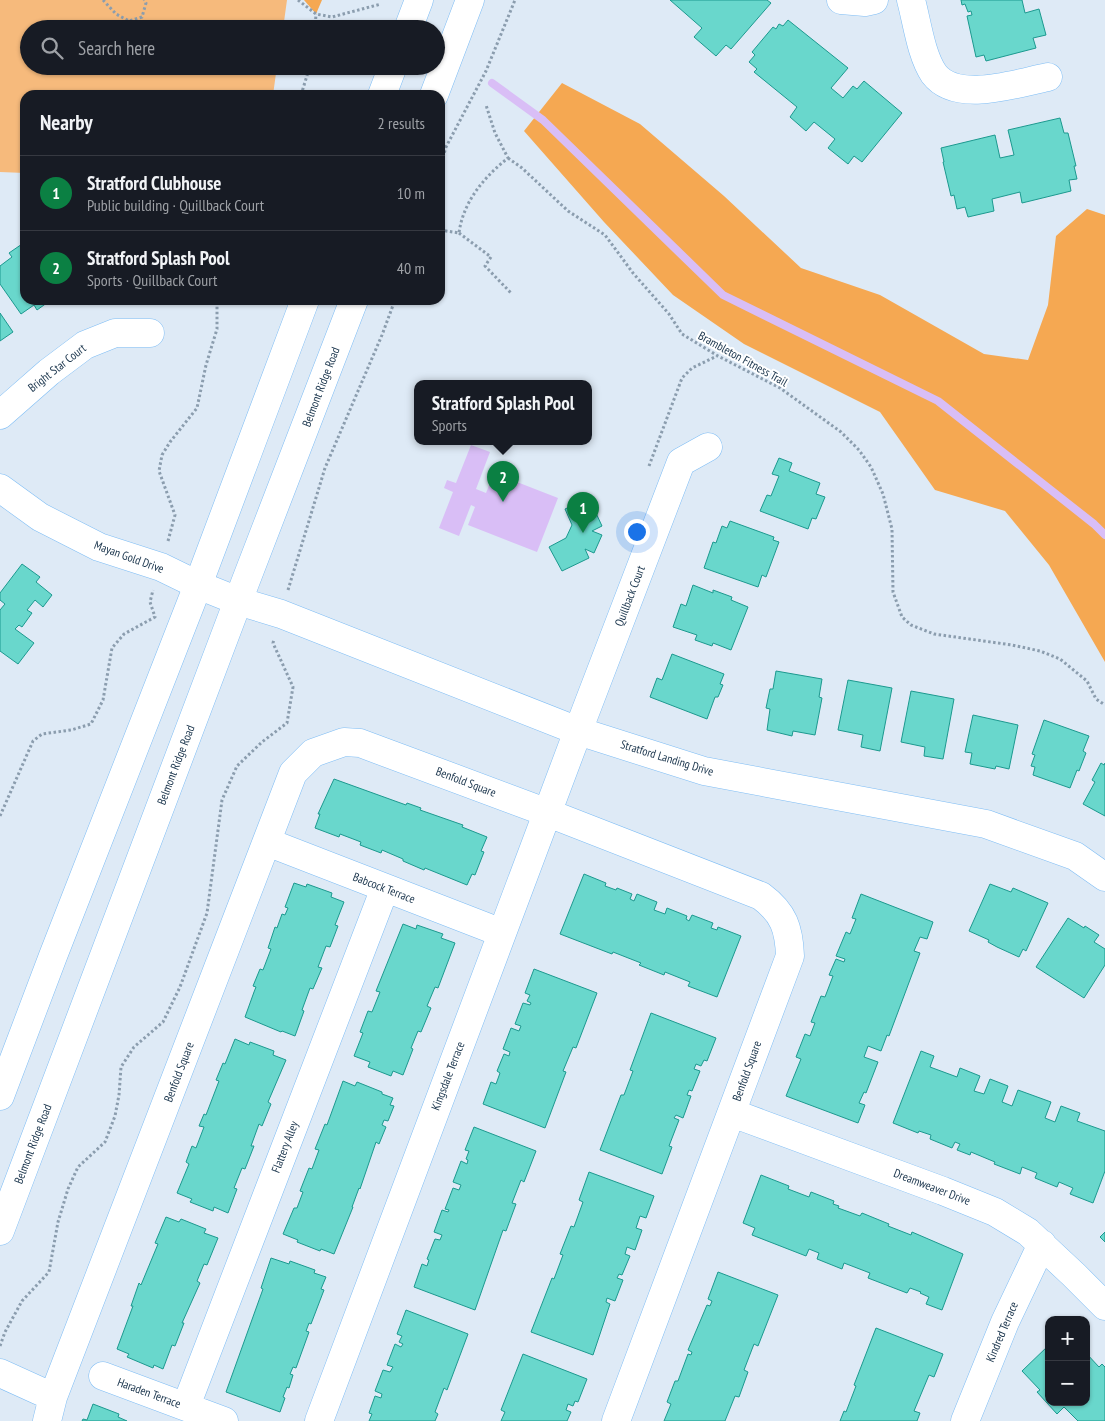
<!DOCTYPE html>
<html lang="en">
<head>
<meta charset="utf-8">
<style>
  body { margin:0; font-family:"PT Sans Narrow",sans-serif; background:#20242c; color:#f1f3f6 }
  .controls { position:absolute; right:15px; bottom:15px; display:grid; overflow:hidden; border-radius:10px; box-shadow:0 1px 4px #0004 }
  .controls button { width:45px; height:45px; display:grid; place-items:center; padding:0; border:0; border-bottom:1px solid #363941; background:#171b24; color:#f1f3f6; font:25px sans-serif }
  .you { position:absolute; left:636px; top:531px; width:18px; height:18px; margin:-12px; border:4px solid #fff; border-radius:50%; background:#1a73e8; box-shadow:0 0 0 8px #1a73e833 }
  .badge { display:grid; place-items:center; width:32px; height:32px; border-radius:50%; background:#0b8043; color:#fff; font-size:16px; font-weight:700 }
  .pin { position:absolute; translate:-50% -41px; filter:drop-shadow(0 1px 2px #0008) }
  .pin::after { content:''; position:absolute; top:26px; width:18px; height:15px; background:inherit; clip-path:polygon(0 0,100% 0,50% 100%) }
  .popup { position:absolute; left:414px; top:380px; width:178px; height:65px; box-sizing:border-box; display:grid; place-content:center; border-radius:10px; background:#171b24; filter:drop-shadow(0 1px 4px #0005); font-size:16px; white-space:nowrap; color:#9ea1a6 }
  .popup b { font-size:19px; color:#f1f3f6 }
  .popup::after { content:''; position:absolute; left:50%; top:100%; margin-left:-10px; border:10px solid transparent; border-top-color:#171b24 }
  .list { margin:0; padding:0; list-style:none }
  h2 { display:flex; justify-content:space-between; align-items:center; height:65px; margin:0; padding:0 20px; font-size:21px }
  h2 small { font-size:16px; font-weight:400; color:#9ea1a6 }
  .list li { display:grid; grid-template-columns:32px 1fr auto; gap:15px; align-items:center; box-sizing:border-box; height:75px; padding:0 20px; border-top:1px solid #363941 }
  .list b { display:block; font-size:19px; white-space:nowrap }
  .list p { margin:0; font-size:16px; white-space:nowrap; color:#9ea1a6 }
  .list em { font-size:16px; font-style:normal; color:#9ea1a6 }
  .icon { flex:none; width:28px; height:28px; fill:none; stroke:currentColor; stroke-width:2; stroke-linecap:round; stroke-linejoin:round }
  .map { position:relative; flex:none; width:1105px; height:1421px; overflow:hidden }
  .search { position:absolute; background:#171b24; box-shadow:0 1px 4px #0004; left:20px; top:20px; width:425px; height:55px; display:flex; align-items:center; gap:12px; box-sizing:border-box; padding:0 18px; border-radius:28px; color:#9ea1a6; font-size:19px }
  .panel { position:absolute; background:#171b24; box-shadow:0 1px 4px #0004; left:20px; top:90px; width:425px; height:215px; border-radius:15px }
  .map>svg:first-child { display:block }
</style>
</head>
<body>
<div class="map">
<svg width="1105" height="1421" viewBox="0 0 1105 1421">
  <rect width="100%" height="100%" fill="#deeaf6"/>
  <!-- green -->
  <path fill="#f6ba7c" d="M0,0H287L283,29H29V66H277L273,95H25V173L0,172Z"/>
  <!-- forest -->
  <path fill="#f5a852" d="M304,0H322L316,14Z
    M562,83L640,124L724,196L801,268L880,295L984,354L1028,360L1048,305L1056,236L1087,209L1105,215V662L1049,565L1005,511L935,490L880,412L744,344L673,295L604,222L524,131Z"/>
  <!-- water -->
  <path fill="#d9bef6" d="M471,445L490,452L476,489L486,493L494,473L558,498L537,552L468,525L475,507L471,505L459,536L439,528L453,492L444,488L447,480L456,483Z"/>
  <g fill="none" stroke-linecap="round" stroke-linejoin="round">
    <!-- stream -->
    <path stroke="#d9bef6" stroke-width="8" d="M492,83L543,120L723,295L938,401L1094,524L1105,535"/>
  </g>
  <!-- building -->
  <path fill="#69d7cc" stroke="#1c998f" d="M670,0H767L771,3L731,49L726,45L716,56L694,37L702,28Z
    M961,0H1022L1025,13L1039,9L1046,35L1033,38L1036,48L986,61L984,55L976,57L967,16L972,15L971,11L968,12L965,4L962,5Z
    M788,20L848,68L831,88L843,98L853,86L857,89L864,81L902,113L862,162L854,156L848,164L828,148L835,139L814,122L806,131L790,117L797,107L754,72L757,69L749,62L755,55L752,52L773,27L776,29L779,24L783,26Z
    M1060,118L1064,133H1068L1076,166H1074L1077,179L1069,180L1071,191L1022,203L1020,192L992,199L994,211L968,217L965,207L957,209L954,195L951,196L943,162H944L941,148L995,135L1000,158L1014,155L1008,130Z
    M25,242V300H51L37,310L34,305L21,314L0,284V266L12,257L9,253Z
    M0,313L13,332L0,341Z
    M779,458L792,463L789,471L820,483L816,494L825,497L816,519L812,518L808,529L760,511L767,495L771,496L779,476L772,474Z
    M589,498L602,526L592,531L602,535L594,553L585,549L589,558L562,571L549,547L566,538L572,525L565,509Z
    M730,521L774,537L773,540L779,542L766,577L762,575L758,587L704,568L713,542L716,543L722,526L727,528Z
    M22,564L40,577L36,582L52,595L43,607L35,600L27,610L32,613L22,627L19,625L15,629L34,643L18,664L0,651V610L5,604L0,600V593Z
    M693,585L713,593V590L732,597L731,600L748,607L731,650L713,643L712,646L695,640L697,635L673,627L681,604L686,606Z
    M672,654L724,674L720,684L723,685L718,697H715L707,719L650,697L657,678L662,680Z
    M776,671L822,679L819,697L822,698L815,735L793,731L792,736L767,730L770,709L766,708L770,689H773Z
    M848,680L892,688L880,751L861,747L863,735L838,730Z
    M911,691L954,699L943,759L924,756L925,747L901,742Z
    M973,715L1018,725L1009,769L996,766L995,769L970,764L972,753L965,752Z
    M1044,720L1089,736L1083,751L1086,753L1079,771L1077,770L1070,788L1033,775L1035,767L1031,766L1035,755L1032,754Z
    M1101,763L1104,765L1105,763V816L1083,804L1095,782L1092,780Z
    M334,779L406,805L407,803L421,808L420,810L463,825L462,827L487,837L481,851L484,852L475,875L472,874L467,885L425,868L424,870L403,861V859L382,850L381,853L360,845L361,842L340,834L339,837L315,828L320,814H318Z
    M584,874L606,883L605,886L616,890L617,888L632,894L630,899L634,901L637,894L657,902L654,910L665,914L667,908L687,916L686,919L689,921L692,915L713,923L711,928L717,930L718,927L741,936L717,997L688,986L690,982L665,972L664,975L639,965L641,963L613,952L612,954L560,934Z
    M294,883L306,887L307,884L332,893L331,897L344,902L335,925L338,926L330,947L326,946L318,967L322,968L313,989L310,988L302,1010L304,1011L295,1036L282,1031L281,1032L245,1017L254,992L256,987L253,986L260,969L263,970L271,949L268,948L275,927L277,928L282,914L285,915L288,908L285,907Z
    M990,884L1011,892L1013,888L1048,903L1026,951L1023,949L1019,957L997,947L988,942L989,940L969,931Z
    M861,894L933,922L927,939L920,937L914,951L920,953L889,1036L887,1035L881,1051L868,1046L864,1057L878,1062L866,1093L864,1092L859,1103L865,1105L858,1123L786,1096L801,1059L796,1057L805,1034L810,1036L815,1023L811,1022L821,996L825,997L833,976L829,975L836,959L844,962L845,959L836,956L846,932L850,934L856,919L852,918Z
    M1068,918L1084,928L1085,926L1099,935L1094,942L1105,949V965L1084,998L1036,967Z
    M403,924L416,929L417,925L443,934L441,938L455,943L438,988L435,987L427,1006L431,1008L421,1032L418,1031L411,1048L413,1049L403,1075L393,1071L391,1076L368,1067L370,1062L354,1056L363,1033L360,1032L368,1011L372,1012L380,992L376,991Z
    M534,969L597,993L576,1048L573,1047L563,1071L566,1072L545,1128L483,1104L491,1082L496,1084L500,1073L497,1071L504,1054L509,1056L510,1052L503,1049L511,1028L519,1031L521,1026L515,1024L523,1003L530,1005L531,1003L527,1001L530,995L525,993Z
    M651,1013L716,1038L707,1061L704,1060L701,1066L696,1064L694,1069L700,1071L692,1091L689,1090L687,1095L691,1096L683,1118L676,1115L674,1118L679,1120L669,1146L672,1147L662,1174L600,1150L621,1095H624L633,1071L630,1070Z
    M235,1039L249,1045L250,1042L274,1051L273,1055L286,1060L268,1102L271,1104L262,1126L259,1124L251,1146H254L245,1169L242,1168L234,1188L237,1189L228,1213L214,1207L213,1211L190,1202L192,1199L177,1193L189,1164L186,1162L192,1146L196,1148L204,1127L199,1126L204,1114L206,1115L219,1081L216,1080L223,1063L225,1064Z
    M921,1051L934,1056L930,1067L957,1077L960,1068L980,1076L974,1091L984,1094L990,1079L1008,1086L1002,1102L1012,1106L1018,1090L1051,1102L1045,1118L1055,1122L1061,1106L1080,1113L1077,1121L1105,1131V1171L1093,1203L1070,1194L1073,1188L1059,1182L1057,1187L1035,1178L1037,1173L1022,1167L1020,1174L994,1164L995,1162L971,1152L970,1155L957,1150L960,1144L955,1142L952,1148L930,1139L931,1135L919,1131L918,1133L893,1123Z
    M343,1081L355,1086L357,1082L382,1092V1094L393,1098L390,1105L394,1106L388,1121L384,1120L382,1125L386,1127L379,1144L376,1142L360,1189L359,1188L352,1207H353L334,1254L321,1249L320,1251L297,1242L298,1240L283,1234L294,1208H297L303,1192L300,1191L309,1168L312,1169L319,1150L315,1149L325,1124L327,1125Z
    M474,1127L536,1151L524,1182L521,1180L512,1203L516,1204L506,1231L503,1230L475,1310L414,1287L422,1264L427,1266L429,1260L427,1259L435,1239L440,1240L442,1235L434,1232L442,1210L448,1212L449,1210L445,1209L453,1188L459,1190L461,1185L453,1182L461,1161L467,1164L468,1160L466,1159L469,1151L465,1150Z
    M589,1172L654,1196L646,1218L640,1216L636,1228L642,1230L635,1250L627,1247L625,1254L630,1256L622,1275L619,1274L617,1278L623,1280L615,1301L607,1298L606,1302L610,1304L593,1355L531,1332L552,1278L554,1279L563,1255L560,1254L571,1226L574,1227L583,1202L579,1200Z
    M761,1175L789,1186L788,1189L809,1197L811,1192L834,1201L833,1204L839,1206L838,1208L860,1216L862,1213L889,1224L888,1226L911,1235L912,1232L963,1254L942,1310L926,1304L929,1297L920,1293L921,1292L910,1288L907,1293L868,1278L870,1273L844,1263L842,1269L817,1259L819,1253L809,1249L806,1256L752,1235L755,1228L743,1223Z
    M166,1217L179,1222L181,1219L206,1229L204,1233L218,1238L207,1265L204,1264L197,1281L200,1283L182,1323H184L175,1346L172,1345L163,1369L154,1365L153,1368L127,1357L129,1354L117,1349L133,1306H131L139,1283L141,1285L158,1244L155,1243Z
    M1105,1232V1242L1100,1237Z
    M271,1258L289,1264L290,1261L315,1270L314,1273L326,1277L321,1289L324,1290L311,1324L309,1323L306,1331L309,1332L296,1368L293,1367L290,1374L293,1375L289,1388L287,1387L283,1397L285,1398L280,1412L226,1392L263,1289L261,1288Z
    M718,1272L778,1295L758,1346L754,1344L744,1370L748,1372L739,1397L735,1396L725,1421H664L671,1404L667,1402L675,1381H678L688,1354L691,1355L692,1352L688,1350L707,1305L710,1306L712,1301L708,1299Z
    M406,1310L468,1334L447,1390L444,1388L435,1412L438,1414L435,1421H369L372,1414L369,1413L375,1396L381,1398L382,1394L375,1391L383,1370L390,1372L393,1367L387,1365L395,1344L401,1347L403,1344L399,1342L402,1336L397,1334Z
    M876,1328L943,1354L934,1377L929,1375L914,1411L920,1413L917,1421H840L844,1411L846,1412L856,1386L854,1385Z
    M1049,1345V1402H1086V1353L1099,1367L1102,1364L1105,1367V1421H1078L1064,1407L1057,1414L1037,1392L1040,1390L1022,1371Z
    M523,1354L587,1379L578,1402L575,1401L573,1406L568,1404L566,1410L571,1412L567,1421H501L505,1412L501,1410Z
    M93,1404L119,1414L118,1417L127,1421H82L83,1419L87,1420Z"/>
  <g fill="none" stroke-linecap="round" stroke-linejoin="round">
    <defs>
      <path id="minor" d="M841,0L865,2L874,0
        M911,0C917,22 921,55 934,74C957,104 1017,83 1048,77
        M0,415L49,372L85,345L115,333H150
        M0,488L40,517L99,547L161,567L198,585L238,601L281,614L578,731L704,771L986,824L1075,856L1105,877
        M267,842L502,933
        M732,1113L943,1191L995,1212L1028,1232L1074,1275L1105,1306
        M0,1373L53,1397
        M103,1376L224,1421
        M186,1406L385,888
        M47,1421L53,1397L293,773L313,753L344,742L360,743L548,813L761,896C784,913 789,929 790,956L616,1421
        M319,1421L578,731L681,462L708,447
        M965,1421L1005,1322L1042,1244"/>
      <path id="major" d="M408,29L419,0
        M382,95L393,66
        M434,95L470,0
        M0,1096L53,956L198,585L305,300
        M0,1231L238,601L354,300"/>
    </defs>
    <!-- minor casing -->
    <use href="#minor" stroke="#7ebdf5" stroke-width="29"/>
    <!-- major casing -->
    <use href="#major" stroke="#7ebdf5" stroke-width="29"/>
    <!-- path -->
    <path stroke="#8b9dae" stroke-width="3" stroke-dasharray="2.5 2.5" stroke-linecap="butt" d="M103,0L116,14L129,21L142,17L146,3L144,0
      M298,0L316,14L332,17L381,4
      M315,29L316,14
      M301,95L310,66
      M508,158L522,168L568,211L605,235L633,273L669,314L682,334L718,356L780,388L841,432L859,450L871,467L883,494L892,529L893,592L902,617L911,625L934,634L1012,645L1040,651L1060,659L1087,681L1096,699L1105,705
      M440,167L446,147L486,71L515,0
      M440,230L459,233C463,202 484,177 508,158L495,133L486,105
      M459,233L491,257L485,266L511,293
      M649,466L682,378L692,368L717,356
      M168,541L175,515L159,471L162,455L170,442L197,408L206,365L217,329V300
      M288,590L325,468L382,335L395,300
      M0,816L33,741L42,734L71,730L91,724L103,700L112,648L124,634L155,617L150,602L153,590
      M0,1346L5,1332L22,1301L49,1272L58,1222L68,1189L78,1167L105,1142L115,1116L119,1095L121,1067L134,1047L163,1022L180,987L207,913L222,800L237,766L262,742L287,723L293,687L273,643L274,639"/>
    <!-- minor -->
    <use href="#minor" stroke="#fff" stroke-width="28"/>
    <!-- major -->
    <use href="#major" stroke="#fff" stroke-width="28"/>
  </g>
  <g text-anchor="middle" stroke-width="4" stroke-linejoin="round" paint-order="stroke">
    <!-- street labels -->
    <g font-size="12" fill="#203a51" stroke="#fff">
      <text transform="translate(743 359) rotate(29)" y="4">Brambleton Fitness Trail</text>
      <text transform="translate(57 368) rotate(-38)" y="4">Bright Star Court</text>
      <text transform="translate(321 387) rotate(-69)" y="4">Belmont Ridge Road</text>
      <text transform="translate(129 557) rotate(20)" y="4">Mayan Gold Drive</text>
      <text transform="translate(630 596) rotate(-69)" y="4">Quillback Court</text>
      <text transform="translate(667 758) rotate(17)" y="4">Stratford Landing Drive</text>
      <text transform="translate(176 765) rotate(-69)" y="4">Belmont Ridge Road</text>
      <text transform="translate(466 782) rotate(21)" y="4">Benfold Square</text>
      <text transform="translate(384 888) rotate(21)" y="4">Babcock Terrace</text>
      <text transform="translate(747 1071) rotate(-70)" y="4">Benfold Square</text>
      <text transform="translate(179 1072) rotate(-69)" y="4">Benfold Square</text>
      <text transform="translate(448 1076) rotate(-69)" y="4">Kingsdale Terrace</text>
      <text transform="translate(33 1144) rotate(-69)" y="4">Belmont Ridge Road</text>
      <text transform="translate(285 1147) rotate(-69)" y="4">Flattery Alley</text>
      <text transform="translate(932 1187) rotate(21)" y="4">Dreamweaver Drive</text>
      <text transform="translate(1002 1332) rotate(-67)" y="4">Kindred Terrace</text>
      <text transform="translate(149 1393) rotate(20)" y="4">Haraden Terrace</text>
    </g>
  </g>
</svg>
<div class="controls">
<button>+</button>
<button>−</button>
</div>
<div class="you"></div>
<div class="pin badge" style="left:583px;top:533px">1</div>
<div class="pin badge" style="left:503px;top:502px">2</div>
<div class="popup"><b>Stratford Splash Pool</b>Sports</div>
<div class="search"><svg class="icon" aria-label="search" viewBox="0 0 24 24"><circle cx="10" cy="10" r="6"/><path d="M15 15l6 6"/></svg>Search here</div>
<section class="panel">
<h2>Nearby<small>2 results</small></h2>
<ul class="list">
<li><span class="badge">1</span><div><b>Stratford Clubhouse</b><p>Public building · Quillback Court</p></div><em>10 m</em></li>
<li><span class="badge">2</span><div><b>Stratford Splash Pool</b><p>Sports · Quillback Court</p></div><em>40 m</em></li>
</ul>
</section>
</div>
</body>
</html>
